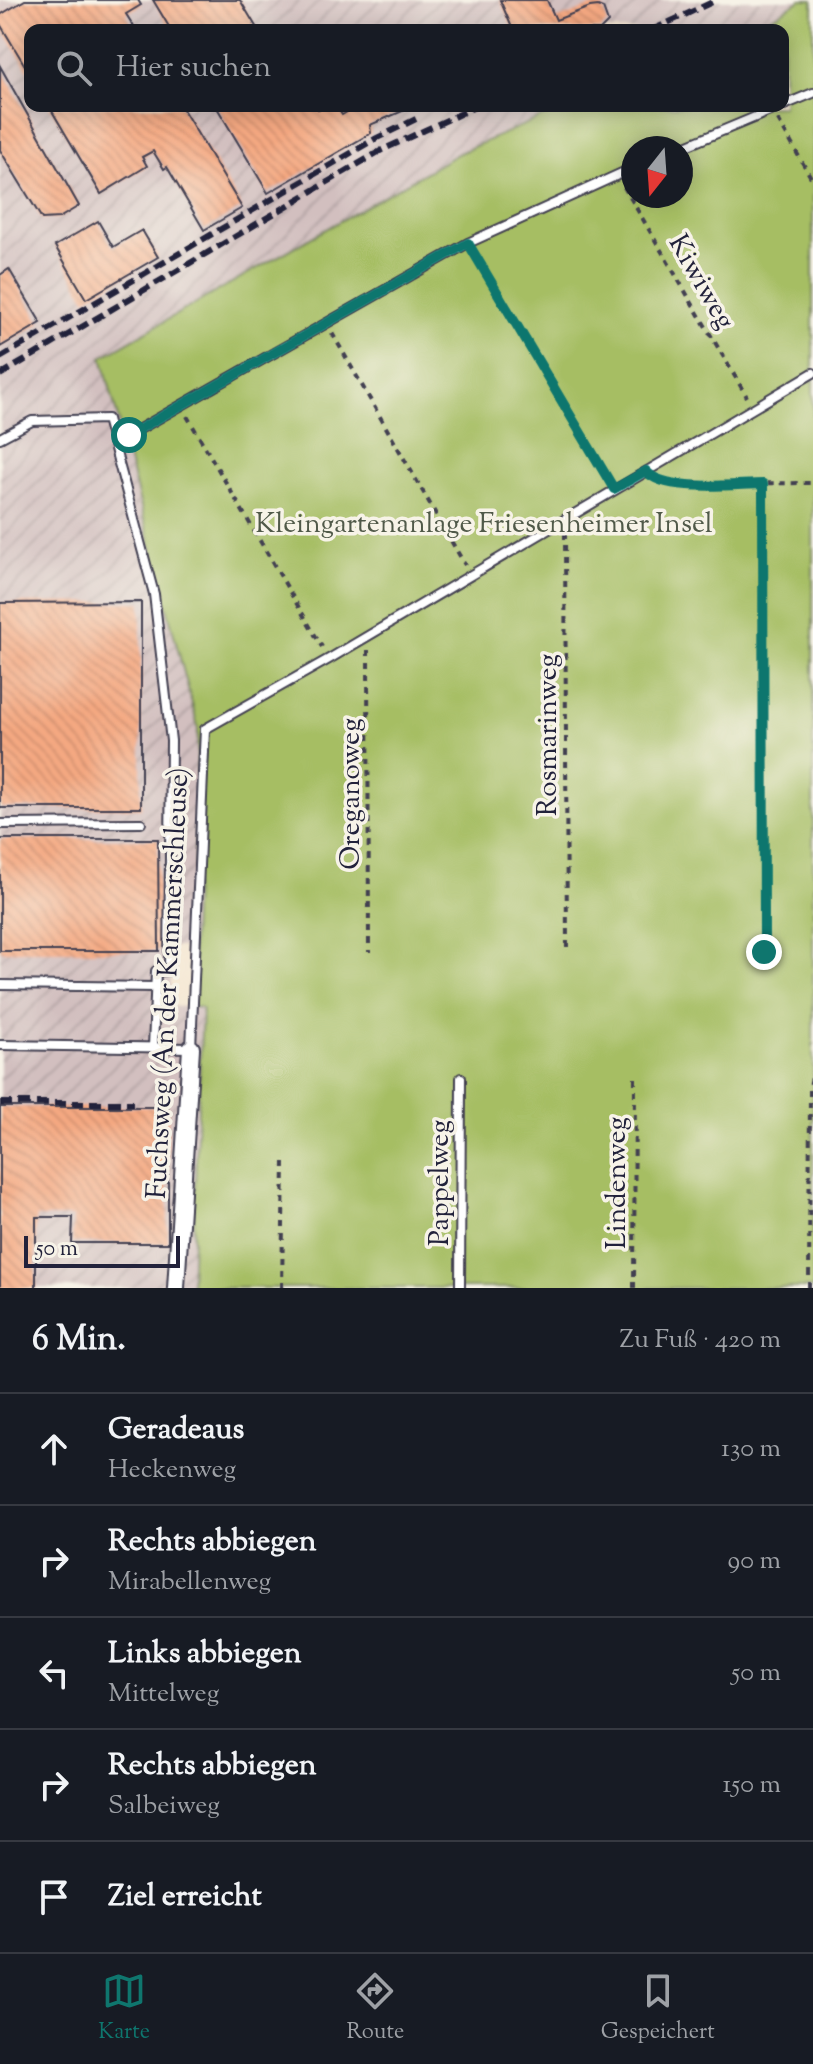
<!DOCTYPE html>
<html lang="de">
<head>
<meta charset="utf-8">
<style>
  body { margin:0; font-family:"Sorts Mill Goudy",serif; background:#20242c; color:#f1f3f6 }
  .compass { position:absolute; left:621px; top:136px; width:72px; height:72px; border-radius:50%; background:#171b24; box-shadow:0 4px 20px #0003; rotate:197deg }
  .scale { position:absolute; left:24px; bottom:20px; width:156px; box-sizing:border-box; padding-left:8px; border:4px solid #22223b; border-top:0; font-size:22px; line-height:28px; white-space:nowrap; color:#22223b; -webkit-text-stroke:6px #f7f3e8; paint-order:stroke }
  .stop { position:absolute; width:24px; height:24px; margin:-18px; border:6px solid #0f766e; border-radius:50%; background:#fff }
  .stop.end { background:#0f766e; border-color:#fff; box-shadow:0 2px 8px #0008 }
  .list { margin:0; padding:0; list-style:none }
  h2 { display:flex; justify-content:space-between; align-items:center; height:104px; margin:0; padding:0 32px; font-size:34px }
  h2 small { font-size:26px; font-weight:400; color:#9ea1a6 }
  .list li { display:grid; grid-template-columns:52px 1fr auto; gap:24px; align-items:center; box-sizing:border-box; height:112px; padding:0 32px; border-top:2px solid #363941 }
  .list b { display:block; font-size:30px; white-space:nowrap }
  .list p { margin:0; font-size:26px; white-space:nowrap; color:#9ea1a6 }
  .list em { font-size:26px; font-style:normal; color:#9ea1a6 }
  .icon { flex:none; width:44px; height:44px; fill:none; stroke:currentColor; stroke-width:2; stroke-linecap:round; stroke-linejoin:round }
  .map { position:relative; flex:none; width:813px; height:1288px; overflow:hidden }
  .search { position:absolute; background:#171b24; box-shadow:0 4px 20px #0003; left:24px; right:24px; top:24px; height:88px; display:flex; align-items:center; gap:20px; box-sizing:border-box; padding:0 28px; border-radius:16px; color:#9ea1a6; font-size:30px }
  .sheet { height:664px; background:#171b24 }
  nav { display:flex; justify-content:space-around; align-items:center; box-sizing:border-box; height:112px; border-top:2px solid #363941; background:#171b24; font-size:22px; color:#9ea1a6 }
  nav a { display:grid; justify-items:center; gap:4px }
  nav .on { color:#0f766e }
  .map>svg:first-child { display:block }
</style>
</head>
<body>
<div class="map">
<svg width="813" height="1288" viewBox="0 0 813 1288">
  <defs>
    <pattern id="industrial-furrows" width="10" height="10" patternUnits="userSpaceOnUse" patternTransform="scale(2)"><rect width="10" height="10" fill="#d2bfbf"/><path d="M-1 1l2-2M0 10L10 0M9 11l2-2" fill="none" stroke="#b4a4a5"/></pattern>
    <pattern id="building-back-hatch" width="6" height="6" patternUnits="userSpaceOnUse" patternTransform="scale(2)"><rect width="6" height="6" fill="#f4a881"/><path d="M-1 5l2 2M0 0l6 6M5-1l2 2" fill="none" stroke="#d19070"/></pattern>
  </defs>
  <rect width="100%" height="100%" fill="#f7f3e8"/>
  <filter id="ink" filterUnits="userSpaceOnUse"><feTurbulence type="fractalNoise" baseFrequency=".0125" numOctaves="2"/><feDisplacementMap in="SourceGraphic" scale="16" xChannelSelector="R" yChannelSelector="G"/><feConvolveMatrix kernelMatrix="1 2 1 2 8 2 1 2 1" color-interpolation-filters="sRGB"/></filter>
  <filter id="wash" filterUnits="userSpaceOnUse"><feTurbulence type="fractalNoise" baseFrequency=".006" numOctaves="4" result="noise"/><feDisplacementMap in="SourceGraphic" scale="32" xChannelSelector="R" yChannelSelector="G"/><feGaussianBlur stdDeviation="1.8" result="paint"/><feColorMatrix in="noise" values="0 0 0 0 0 0 0 0 0 0 0 0 0 0 0 0 0 1.4 0 .05"/><feComposite in="paint" operator="in"/></filter>
  <g filter="url(#wash)">
    <rect width="100%" height="100%" fill="#f5e6d0"/>
    <!-- industrial -->
    <path fill="url(#industrial-furrows)" d="M0,0H801L774,16L742,30H30V106H567L459,153L136,493L198,727L192,947H172L170,1006L202,1008L191,1288H0Z"/>
    <!-- green -->
    <path fill="#a6be64" stroke="#647050" stroke-width="2" fill-rule="evenodd" d="M801,0H813V1288H191L202,1008L194,1007L192,947L198,727L102,357L459,153L567,106H783V30H742L774,16ZM633,148H681V196H633Z"/>
    <g id="blocks">
      <!-- building -->
      <path fill="url(#building-back-hatch)" d="M25,0H138L141,5L126,14L136,30H30V74L0,24V15Z
        M153,0H240L258,30H171Z
        M500,0H547L556,20L590,7L598,6L603,8L608,22L600,30H513Z
        M0,66L79,206L59,218L42,219L0,150Z
        M49,106H181L242,208L204,230L167,167L164,169L153,151L142,157L147,166L101,194Z
        M216,106H317L318,109L336,106L342,115L352,109L355,112L368,106H414L370,125L371,133L268,193Z
        M98,221L113,247L142,230L158,257L86,299L55,246Z
        M9,269L41,323L0,347V275Z
        M141,602V808H0V603Z
        M0,839H158L159,951H0Z
        M0,1107H168V1243H72L73,1217H36V1288H0Z"/>
    </g>
  </g>
  <g filter="url(#ink)">
    <use href="#blocks" fill-opacity="0" stroke="#423f51" stroke-width="2"/>
    <g fill="none" stroke-linecap="round" stroke-linejoin="round">
      <defs>
        <path id="service" d="M681,148L813,93
          M129,435L468,243L633,168
          M0,438L32,421L107,419L154,594L171,741L169,971H156L153,1048
          M0,824L141,823
          M0,985L156,987
          M0,1045L191,1048L205,729L329,659L813,373
          M460,1288L461,1078"/>
        <path id="minor" d="M176,1288L191,1048"/>
      </defs>
      <!-- service casing -->
      <use href="#service" stroke="#423f51" stroke-width="12"/>
      <!-- minor casing -->
      <use href="#minor" stroke="#423f51" stroke-width="20"/>
      <!-- path -->
      <path stroke="#423f51" stroke-width="4" stroke-dasharray="6 6" stroke-linecap="butt" d="M778,120L813,181
        M624,187L747,397
        M474,254L609,480
        M332,333L465,565
        M187,416L322,647
        M660,481L675,484L813,483
        M763,484L764,952
        M565,533L567,952
        M368,650L369,952
        M282,1288L284,1160
        M634,1288L635,1078
        M809,1288L810,1086L813,1074"/>
      <!-- service -->
      <use href="#service" stroke="#fff" stroke-width="8"/>
      <!-- minor -->
      <use href="#minor" stroke="#fff" stroke-width="16"/>
      <!-- rail -->
      <path stroke="#22223b" stroke-width="6" stroke-dasharray="12 6" stroke-linecap="butt" d="M652,30L717,0
        M0,358L375,139L416,119
        M0,375L382,150L477,106
        M0,1103H133"/>
    </g>
  </g>
  <g fill="none" stroke-linecap="round" stroke-linejoin="round" filter="url(#ink)">
    <!-- route -->
    <path stroke="#0f766e" stroke-width="10" d="M129,435L468,243L614,489L646,471C664,493 735,484 763,484L764,952"/>
  </g>
  <g text-anchor="middle" stroke-width="7" stroke-linejoin="round" paint-order="stroke">
    <!-- street labels -->
    <g font-size="28" fill="#22223b" stroke="#f7f3e8">
      <text transform="translate(703 281) rotate(60)" y="10">Kiwiweg</text>
      <text transform="translate(546 735) rotate(-90)" y="10">Rosmarinweg</text>
      <text transform="translate(349 794) rotate(-90)" y="10">Oreganoweg</text>
      <text transform="translate(166 983) rotate(-87)" y="10">Fuchsweg (An der Kammerschleuse)</text>
      <text transform="translate(438 1183) rotate(-90)" y="10">Pappelweg</text>
      <text transform="translate(615 1183) rotate(-90)" y="10">Lindenweg</text>
    </g>
    <!-- park labels -->
    <g font-size="28" fill="#505949" stroke="#f7f3e8">
      <text x="484" y="532">Kleingartenanlage Friesenheimer Insel</text>
    </g>
  </g>
</svg>
<svg class="compass" viewBox="-18 -18 36 36"><path d="M0-13l5 13h-10z" fill="#e53935"/><path d="M0 13l5-13h-10z" fill="#9ea1a6"/></svg>
<div class="scale">50 m</div>
<div class="stop" style="left:129px;top:435px"></div>
<div class="stop end" style="left:764px;top:952px"></div>
<div class="search"><svg class="icon" aria-label="search" viewBox="0 0 24 24"><circle cx="10" cy="10" r="6"/><path d="M15 15l6 6"/></svg>Hier suchen</div>
</div>
<section class="sheet">
<h2>6 Min.<small>Zu Fuß · 420 m</small></h2>
<ul class="list">
<li><svg class="icon" aria-label="ahead" viewBox="0 0 24 24"><path d="M12 20V5M6 11l6-6 6 6"/></svg><div><b>Geradeaus</b><p>Heckenweg</p></div><em>130 m</em></li>
<li><svg class="icon" aria-label="right" viewBox="0 0 24 24"><path d="M7 20v-9h11M14 6l5 5-5 5"/></svg><div><b>Rechts abbiegen</b><p>Mirabellenweg</p></div><em>90 m</em></li>
<li><svg class="icon" aria-label="left" viewBox="0 0 24 24"><path d="M17 20v-9H6M10 6l-5 5 5 5"/></svg><div><b>Links abbiegen</b><p>Mittelweg</p></div><em>50 m</em></li>
<li><svg class="icon" aria-label="right" viewBox="0 0 24 24"><path d="M7 20v-9h11M14 6l5 5-5 5"/></svg><div><b>Rechts abbiegen</b><p>Salbeiweg</p></div><em>150 m</em></li>
<li><svg class="icon" aria-label="arrive" viewBox="0 0 24 24"><path d="M6 21V4h12l-3 4 3 4H6"/></svg><div><b>Ziel erreicht</b></div></li>
</ul>
</section>
<nav>
<a class="on"><svg class="icon" aria-label="map" viewBox="0 0 24 24"><path d="M3 6l6-2 6 2 6-2v14l-6 2-6-2-6 2zM9 4v14M15 6v14"/></svg>Karte</a>
<a><svg class="icon" aria-label="directions" viewBox="0 0 24 24"><path d="M12 3l9 9-9 9-9-9zM9 14v-3h6M13 9l2 2-2 2"/></svg>Route</a>
<a><svg class="icon" aria-label="saved" viewBox="0 0 24 24"><path d="M7 4h10v16l-5-4-5 4z"/></svg>Gespeichert</a>
</nav>
</body>
</html>
